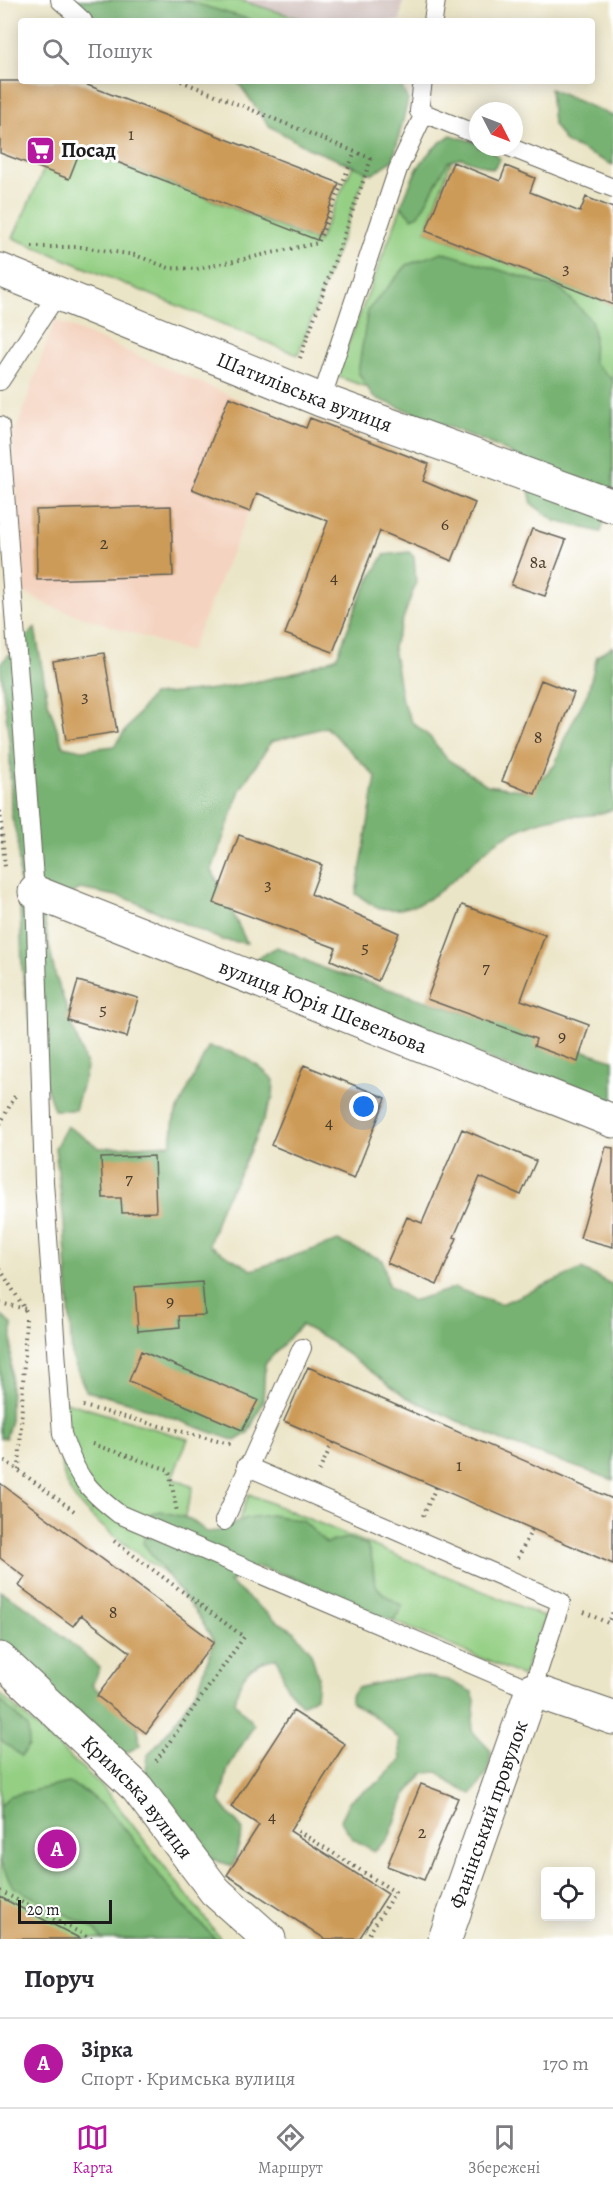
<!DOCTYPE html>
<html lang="uk">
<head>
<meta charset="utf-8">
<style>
  body { margin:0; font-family:Alegreya,serif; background:#f2f2f3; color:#2b2b33 }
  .controls { position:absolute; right:18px; bottom:18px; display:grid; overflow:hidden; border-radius:6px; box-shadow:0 3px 15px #0003 }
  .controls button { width:54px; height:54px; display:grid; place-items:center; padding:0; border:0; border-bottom:2px solid #e1e1e2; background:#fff; color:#2b2b33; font:30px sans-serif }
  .compass { position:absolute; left:469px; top:102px; width:54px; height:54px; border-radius:50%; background:#fff; box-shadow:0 3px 15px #0003; rotate:132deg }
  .scale { position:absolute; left:18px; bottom:15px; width:94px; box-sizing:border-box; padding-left:6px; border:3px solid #1c1c1c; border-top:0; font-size:16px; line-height:21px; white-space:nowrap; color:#1c1c1c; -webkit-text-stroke:4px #fff; paint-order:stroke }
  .you { position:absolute; left:364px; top:1107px; width:21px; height:21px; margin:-15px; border:4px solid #fff; border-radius:50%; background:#1a73e8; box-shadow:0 0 0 9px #1a73e833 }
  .badge { display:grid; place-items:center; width:39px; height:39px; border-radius:50%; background:#b5179e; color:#fff; font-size:20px; font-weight:700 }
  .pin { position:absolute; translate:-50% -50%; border:3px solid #fff; box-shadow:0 2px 6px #0006 }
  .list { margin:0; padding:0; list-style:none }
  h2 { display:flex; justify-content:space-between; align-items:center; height:78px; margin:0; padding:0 24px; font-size:26px }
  h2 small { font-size:20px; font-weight:400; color:#7c7c81 }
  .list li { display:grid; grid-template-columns:39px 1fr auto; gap:18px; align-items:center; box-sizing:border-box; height:90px; padding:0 24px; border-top:2px solid #e1e1e2 }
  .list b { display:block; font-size:22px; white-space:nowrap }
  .list p { margin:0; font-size:20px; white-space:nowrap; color:#7c7c81 }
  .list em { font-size:20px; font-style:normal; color:#7c7c81 }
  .icon { flex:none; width:33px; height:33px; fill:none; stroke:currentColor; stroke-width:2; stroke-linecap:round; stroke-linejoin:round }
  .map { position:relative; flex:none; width:613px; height:1939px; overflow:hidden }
  .search { position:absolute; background:#fff; box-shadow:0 3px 15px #0003; left:18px; right:18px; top:18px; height:66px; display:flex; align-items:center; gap:15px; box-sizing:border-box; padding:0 21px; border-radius:6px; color:#7c7c81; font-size:22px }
  .sheet { height:168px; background:#fff }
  nav { display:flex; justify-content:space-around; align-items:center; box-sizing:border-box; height:84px; border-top:2px solid #e1e1e2; background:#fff; font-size:16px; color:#7c7c81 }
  nav a { display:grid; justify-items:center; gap:3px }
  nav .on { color:#b5179e }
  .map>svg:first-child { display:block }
</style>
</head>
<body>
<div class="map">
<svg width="613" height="1939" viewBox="0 0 613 1939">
  <rect width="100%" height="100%" fill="#fff"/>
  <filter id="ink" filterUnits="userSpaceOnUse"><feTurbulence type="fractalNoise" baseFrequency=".0167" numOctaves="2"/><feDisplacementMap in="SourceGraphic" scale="12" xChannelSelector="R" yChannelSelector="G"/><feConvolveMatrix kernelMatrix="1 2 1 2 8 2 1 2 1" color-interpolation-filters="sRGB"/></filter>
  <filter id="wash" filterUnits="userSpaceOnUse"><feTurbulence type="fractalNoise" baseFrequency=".008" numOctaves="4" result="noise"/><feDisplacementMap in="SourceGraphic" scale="24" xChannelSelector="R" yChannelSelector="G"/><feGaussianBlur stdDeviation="1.35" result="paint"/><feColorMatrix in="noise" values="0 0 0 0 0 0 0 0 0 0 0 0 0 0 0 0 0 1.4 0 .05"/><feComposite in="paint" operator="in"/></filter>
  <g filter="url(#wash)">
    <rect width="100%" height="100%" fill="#ebe5c7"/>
    <!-- built -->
    <path fill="#f4d3c0" d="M55,320L287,420L190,652L50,606L24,592L13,439Z"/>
    <!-- industrial -->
    <path fill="#d0c0bc" d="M199,0H403L400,21H266Z"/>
    <!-- green -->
    <path fill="#94cf84" stroke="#587650" stroke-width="1.5" d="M69,0H239L308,21H104Z
      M81,148L318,242L357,157L369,165L298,355L13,238L44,169Z
      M451,161L426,231L613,305V477L336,376L417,167Z
      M59,1400L188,1439L172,1478L193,1487L168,1576C141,1555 86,1520 70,1491C56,1465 60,1429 59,1400Z
      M249,1494L545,1617L523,1676L227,1551Z
      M0,1694L103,1787L221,1939H0Z"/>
    <!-- forest -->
    <path fill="#77b272" stroke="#4a6747" stroke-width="1.5" d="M67,0H183L255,21H103L91,19Z
      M237,81H399L408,100L393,160L373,174L308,148L269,126Z
      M550,89L613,116V165L565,142L553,124Z
      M451,135L478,143V147H486L500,159L493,169L461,158L448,162L419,215L412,218L401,206C414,173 421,154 451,135Z
      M442,252L561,289L591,320L594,334L593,362L613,380V493L601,532L555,521L532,504L522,459L482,440L373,397L358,372L368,310L407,265Z
      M409,552L414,557L416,583L393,647L402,701L412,722L430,737L447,759L487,785L528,791L555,765L565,737L588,692L597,656L613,646V809C591,819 567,814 545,820C530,824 508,834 495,843C461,868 429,918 380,908C372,906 363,898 356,894L376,777L326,727L271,742L240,790L212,870L247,943L222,940L126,898L80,889L42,910L55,974L87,1068L75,1110H54L33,1049L22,967L18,841L11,814L10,748L0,664L35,628L48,702L63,746L82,750L114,746L152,695C213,691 280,682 337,657L360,597L384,555Z
      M277,947L322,968L613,1060V1108L248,963Z
      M208,1047C239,1052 251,1058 274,1080L273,1097L240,1173L221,1207L209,1245L252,1270L338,1241L383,1260L388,1285L412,1301L455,1288L501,1304L582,1269L613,1285V1480L502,1441L406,1397L324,1337L301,1325L265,1364L263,1402L248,1433L235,1441L128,1402L86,1391L72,1357L64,1223L55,1148L67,1126L100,1148L171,1144L174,1118Z
      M0,1315L12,1324L10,1424L6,1438H0Z
      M161,1511L190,1519L207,1532L218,1531L247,1518L271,1515L303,1521L326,1543L347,1538L367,1545C383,1579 358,1582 403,1606L394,1620L376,1617L300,1579L257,1567L229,1582L275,1620L294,1631L310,1650L318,1676L316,1697L302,1705L287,1688L277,1658C249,1663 239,1676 235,1703L254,1725L228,1768L220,1802L243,1830L233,1866L196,1854L145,1777L148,1755L173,1725L199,1686L214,1642L199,1617L143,1543L151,1513Z
      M0,1591L32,1610L100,1668L92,1685L138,1727L140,1745L121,1756L0,1646Z
      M415,1675L448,1680L472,1692L475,1700L472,1731L491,1751C490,1770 484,1781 471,1794L450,1783L438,1772L424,1773L405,1796L389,1838L374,1851L353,1839L340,1820L350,1800L379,1782L401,1760L399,1739L377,1718L351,1703V1696L357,1688Z
      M0,1700L28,1727L29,1746L21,1756L0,1739Z
      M68,1783C115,1801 143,1857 175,1895C187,1910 202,1924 215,1939H102L96,1930L13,1887L0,1862V1807L9,1796Z"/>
    <g id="blocks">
      <!-- building -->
      <path fill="#cd9b59" d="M0,81H77L339,183L317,240L81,148L69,179L0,153Z
        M453,162L500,181L506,166L535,178L530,192L580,212L586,197L613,208V305L426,231Z
        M229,397L306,428L310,418L429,464L423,481L475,503L452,561L380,531L333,652L285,634L328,521L257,493L250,512L192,489Z
        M171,506L173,576L37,580L36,510Z
        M532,529L566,540L545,596L511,585Z
        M104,653L117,732L66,740L53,661Z
        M541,680L574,693L535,794L502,781Z
        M239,835L322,865L311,894L399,933L378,981L331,960L336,948L214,903Z
        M462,905L545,935L521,1000L589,1025L578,1062L534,1046L536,1039L427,999Z
        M78,981L138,998L127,1037L67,1020Z
        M304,1065L386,1098L354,1179L271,1145Z
        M462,1129L536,1161L521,1195L480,1177L454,1237L457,1238L437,1285L387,1263L407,1217L422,1223Z
        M606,1147L613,1148V1247L580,1238Z
        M154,1156L156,1212L122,1213L121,1198H103L101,1158Z
        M202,1282L205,1315L179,1316L180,1327L138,1331L135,1287Z
        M141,1351L258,1400L242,1430L129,1381Z
        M308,1367L613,1499V1564L284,1421Z
        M0,1483L214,1642L146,1733L97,1696L130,1652L81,1615L73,1626L19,1586L25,1577L0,1558Z
        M293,1711L345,1744L290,1831L388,1894L359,1939H325L227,1875L259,1825L231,1807Z
        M421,1784L458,1798L424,1880L387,1866Z
        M0,1897L81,1939H0Z"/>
    </g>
  </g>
  <g filter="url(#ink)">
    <use href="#blocks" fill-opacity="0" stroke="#646258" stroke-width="1.5"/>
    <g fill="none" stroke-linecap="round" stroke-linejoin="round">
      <defs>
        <path id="service" d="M60,0L83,21
          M433,21L436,0
          M423,81L419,111L478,135
          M509,147L613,188
          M0,381L58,293
          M321,400L398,169L424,114
          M0,426L35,892L44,1182L62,1434C76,1475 85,1488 119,1514L532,1690L561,1602L246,1466
          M224,1521L302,1348"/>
        <g id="minor">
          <path id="s1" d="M35,892L613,1121"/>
          <path id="s2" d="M0,1659L137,1788L215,1891L269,1939"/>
        </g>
        <g id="tertiary">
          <path id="s3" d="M0,270L321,400L613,506"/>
          <path id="s4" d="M445,1939L532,1690L613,1718"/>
        </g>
      </defs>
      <!-- service casing -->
      <use href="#service" stroke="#646258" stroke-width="20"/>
      <!-- minor casing -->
      <use href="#minor" stroke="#646258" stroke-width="35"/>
      <!-- tertiary casing -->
      <use href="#tertiary" stroke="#646258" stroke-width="35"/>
      <!-- path -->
      <path stroke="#646258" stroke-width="4" stroke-dasharray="1.5 4.5" stroke-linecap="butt" d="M181,81L375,160
        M32,247H81L135,255L169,268L197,269L318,243L355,152
        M300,358L371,159
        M0,811L5,867
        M0,1124L16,1094
        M0,1269L26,1311
        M0,1303L26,1309
        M83,1406L233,1445
        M92,1444L169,1470L177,1512
        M0,1457L77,1513
        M19,1470L26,1319
        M319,1471L333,1442
        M423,1516L436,1487
        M114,1541L244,1637L156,1761
        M518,1558L532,1529
        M584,1612L608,1623L613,1612
        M298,1831L395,1892L366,1939
        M0,1891L92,1939"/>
      <!-- service -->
      <use href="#service" stroke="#fff" stroke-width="18"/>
      <!-- minor -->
      <use href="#minor" stroke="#fff" stroke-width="33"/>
      <!-- tertiary -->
      <use href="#tertiary" stroke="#fff" stroke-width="33"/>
    </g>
  </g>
  <!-- icons -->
  <defs>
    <symbol id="supermarket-square" viewBox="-11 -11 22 22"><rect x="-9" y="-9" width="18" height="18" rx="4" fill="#b5179e" stroke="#fff"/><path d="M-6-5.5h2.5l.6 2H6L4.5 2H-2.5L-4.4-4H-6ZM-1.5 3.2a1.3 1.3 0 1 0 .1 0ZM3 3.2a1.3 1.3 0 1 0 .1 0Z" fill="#fff"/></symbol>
  </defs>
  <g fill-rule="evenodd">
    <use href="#supermarket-square" x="24" y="134" width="33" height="33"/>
  </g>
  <g text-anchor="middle" stroke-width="6" stroke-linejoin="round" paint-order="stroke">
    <!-- number labels -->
    <g font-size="18" fill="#483c2b">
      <text x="131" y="140">1</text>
      <text x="566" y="274">3</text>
      <text x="445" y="530">6</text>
      <text x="104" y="549">2</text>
      <text x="538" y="568">8а</text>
      <text x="334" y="583">4</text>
      <text x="85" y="702">3</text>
      <text x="538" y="743">8</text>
      <text x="268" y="890">3</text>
      <text x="365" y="953">5</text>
      <text x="486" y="973">7</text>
      <text x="103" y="1015">5</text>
      <text x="562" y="1042">9</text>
      <text x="329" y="1128">4</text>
      <text x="129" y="1184">7</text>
      <text x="170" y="1307">9</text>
      <text x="459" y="1471">1</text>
      <text x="113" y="1618">8</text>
      <text x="272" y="1822">4</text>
      <text x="422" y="1838">2</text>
    </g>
    <!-- poi labels -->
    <g font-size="21" font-weight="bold" fill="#1c1c1c" stroke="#fff" text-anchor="start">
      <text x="61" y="157">Посад</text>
    </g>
    <!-- street labels -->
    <g font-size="21" fill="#1c1c1c" stroke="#fff">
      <text dy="7" stroke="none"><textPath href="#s3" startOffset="328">Шатилівська вулиця</textPath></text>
      <text dy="7" stroke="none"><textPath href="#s1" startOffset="310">вулиця Юрія Шевельова</textPath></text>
      <text dy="7" stroke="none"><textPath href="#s2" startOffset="195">Кримська вулиця</textPath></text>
      <text dy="7" stroke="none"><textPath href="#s4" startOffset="132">Фанінський провулок</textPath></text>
    </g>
  </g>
</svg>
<div class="controls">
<button><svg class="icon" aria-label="locate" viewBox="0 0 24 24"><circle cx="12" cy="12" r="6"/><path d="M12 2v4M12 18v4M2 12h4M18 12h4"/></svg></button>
</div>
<svg class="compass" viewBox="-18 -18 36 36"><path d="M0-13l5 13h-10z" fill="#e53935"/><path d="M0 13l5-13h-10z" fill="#7c7c81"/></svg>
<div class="scale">20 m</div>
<div class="you"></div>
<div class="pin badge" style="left:57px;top:1849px">A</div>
<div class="search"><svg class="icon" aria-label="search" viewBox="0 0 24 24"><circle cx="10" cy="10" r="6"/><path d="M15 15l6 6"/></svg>Пошук</div>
</div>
<section class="sheet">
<h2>Поруч<small></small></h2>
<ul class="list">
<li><span class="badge">A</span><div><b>Зірка</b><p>Спорт · Кримська вулиця</p></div><em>170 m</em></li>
</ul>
</section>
<nav>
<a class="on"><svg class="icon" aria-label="map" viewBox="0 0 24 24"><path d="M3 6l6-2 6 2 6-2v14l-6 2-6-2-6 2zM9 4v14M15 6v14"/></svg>Карта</a>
<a><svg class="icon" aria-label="directions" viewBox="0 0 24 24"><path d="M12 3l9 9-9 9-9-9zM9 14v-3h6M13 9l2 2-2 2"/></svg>Маршрут</a>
<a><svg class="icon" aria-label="saved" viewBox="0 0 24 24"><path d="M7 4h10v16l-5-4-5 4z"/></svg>Збережені</a>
</nav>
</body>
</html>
